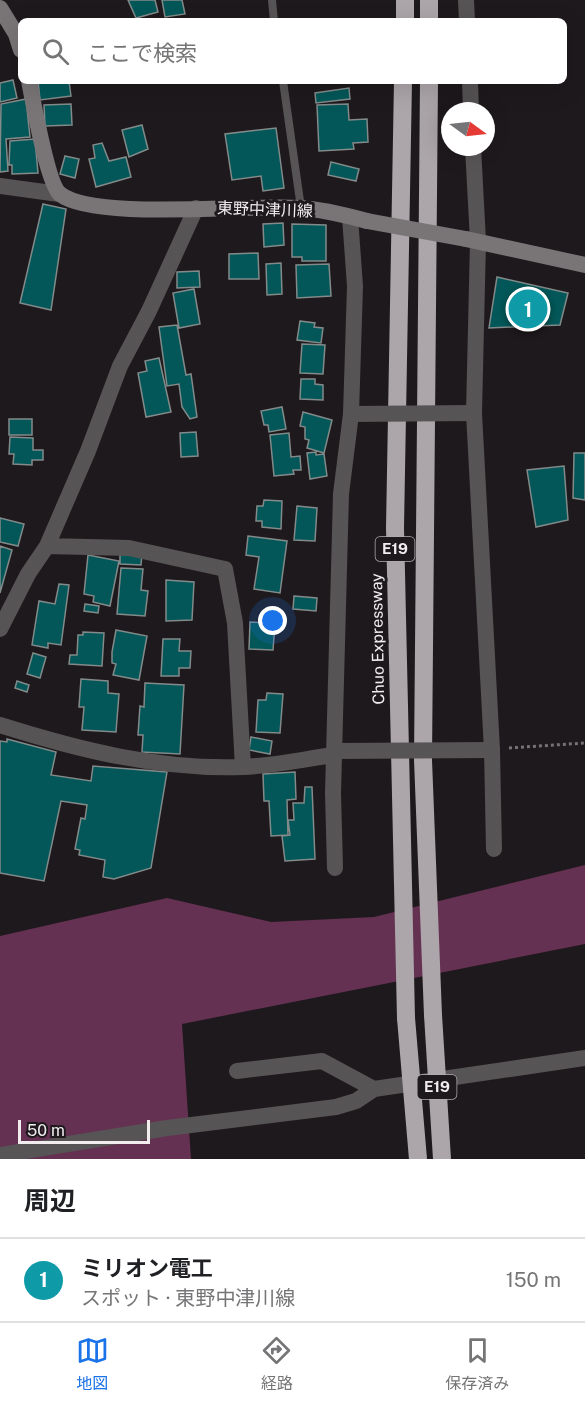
<!DOCTYPE html>
<html lang="ja">
<head>
<meta charset="utf-8">
<style>
  body { margin:0; font-family:"Public Sans","Noto Sans JP",sans-serif; background:#f6f6f6; color:#202124 }
  .compass { position:absolute; left:441px; top:102px; width:54px; height:54px; border-radius:50%; background:#fff; box-shadow:0 6px 24px #0002; rotate:105deg }
  .scale { position:absolute; left:18px; bottom:15px; width:132px; box-sizing:border-box; padding-left:6px; border:3px solid #f1edef; border-top:0; font-size:16px; line-height:21px; white-space:nowrap; color:#f1edef; -webkit-text-stroke:4px #1e191c; paint-order:stroke }
  .you { position:absolute; left:273px; top:621px; width:21px; height:21px; margin:-15px; border:4px solid #fff; border-radius:50%; background:#1a73e8; box-shadow:0 0 0 9px #1a73e833 }
  .badge { display:grid; place-items:center; width:39px; height:39px; border-radius:50%; background:#1a73e8; color:#fff; font-size:20px; font-weight:700 }
  .pin { position:absolute; translate:-50% -50%; border:3px solid #fff; box-shadow:0 2px 6px #0006 }
  .list { margin:0; padding:0; list-style:none }
  h2 { display:flex; justify-content:space-between; align-items:center; height:78px; margin:0; padding:0 24px; font-size:26px }
  h2 small { font-size:20px; font-weight:400; color:#757577 }
  .list li { display:grid; grid-template-columns:39px 1fr auto; gap:18px; align-items:center; box-sizing:border-box; height:84px; padding:0 24px; border-top:2px solid #e0e0e0 }
  .list b { display:block; font-size:22px; white-space:nowrap }
  .list p { margin:0; font-size:20px; white-space:nowrap; color:#757577 }
  .list em { font-size:20px; font-style:normal; color:#757577 }
  .icon { flex:none; width:33px; height:33px; fill:none; stroke:currentColor; stroke-width:2; stroke-linecap:round; stroke-linejoin:round }
  .map { position:relative; flex:none; width:585px; height:1159px; overflow:hidden }
  .search { position:absolute; background:#fff; box-shadow:0 6px 24px #0002; left:18px; right:18px; top:18px; height:66px; display:flex; align-items:center; gap:15px; box-sizing:border-box; padding:0 21px; border-radius:9px; color:#757577; font-size:22px }
  .sheet { height:162px; background:#fff }
  nav { display:flex; justify-content:space-around; align-items:center; box-sizing:border-box; height:84px; border-top:2px solid #e0e0e0; background:#fff; font-size:16px; color:#757577 }
  nav a { display:grid; justify-items:center; gap:3px }
  nav .on { color:#1a73e8 }
  .map>svg:first-child { display:block }
</style>
</head>
<body>
<div class="map">
<svg width="585" height="1159" viewBox="0 0 585 1159">
  <rect width="100%" height="100%" fill="#1e191c"/>
  <!-- forest -->
  <path fill="#653152" d="M585,865V944L182,1024L191,1159H0V936L167,898L271,922L374,917Z"/>
  <!-- building -->
  <path fill="#035758" stroke="#828a8a" stroke-width="1.5" d="M128,0H155L158,12L136,18Z
    M162,0H182L185,14L165,17Z
    M13,80L17,98L0,102V83Z
    M38,81H69L71,96L40,100Z
    M349,88L350,99L316,103L315,93Z
    M26,99L30,137L6,139L8,171L0,172L1,104Z
    M71,104L72,125L45,126L44,105Z
    M348,104L349,120L367,119L368,142L353,143L354,149L319,151L317,105Z
    M142,125L148,149L129,157L122,130Z
    M276,128L284,188L263,191L261,176L232,180L225,134Z
    M35,139L38,173L12,174V165H9L10,141Z
    M102,143L109,161L126,157L131,177L96,187L89,159L95,158L93,145Z
    M65,156L79,159L75,178L60,174Z
    M331,162L359,169L356,181L328,175Z
    M43,204L66,209L51,310L20,303Z
    M283,223L284,245L264,247L263,224Z
    M292,224L326,225V261H302V257H292Z
    M258,253L259,279H229V254Z
    M281,263L282,294L267,295L266,264Z
    M329,264L331,296L297,298L296,265Z
    M199,271L200,287L177,288V272Z
    M497,277L568,293L560,325L489,328Z
    M194,289L200,324L179,328L173,293Z
    M300,321L315,323L314,327L323,328L321,343L297,340Z
    M177,325L186,375L191,374L197,417L190,419L182,407L179,384L167,386L159,327Z
    M302,344L325,345L323,374L300,373Z
    M159,358L171,412L146,417L138,373L147,371L145,361Z
    M301,379H315V384L323,385V400L300,399Z
    M282,407L286,429L269,432L268,425H264L261,411Z
    M303,412L332,420L324,453L307,448L309,440L305,439V427L300,426Z
    M9,419H32V435H9Z
    M196,432L198,456L181,457L180,433Z
    M289,433L291,457L300,456L301,470H293L294,474L274,476L270,435Z
    M10,437L33,438V450H43V460H32V465L13,464L14,454H9Z
    M316,452V455L324,454L327,476L310,479L307,453Z
    M574,453H585V500L573,498Z
    M564,466L568,520L536,527L527,470Z
    M264,500L282,501L281,529L262,527V521H256L257,506H263Z
    M297,506L317,508L315,541L294,540Z
    M0,518L24,524L18,546L0,542Z
    M248,536L287,541L280,593L254,589L259,557L246,555Z
    M0,546L12,550L0,593Z
    M120,552L142,553L141,565L120,564Z
    M88,555L119,561L110,606L93,602L94,596L84,594Z
    M121,568L143,569L141,590L148,591L145,616L117,614Z
    M166,580L194,582L192,620L166,621Z
    M59,584L69,585L61,645L48,643V648L32,645L39,601L55,604Z
    M294,596L317,598L316,611L293,609Z
    M85,604L99,606L98,613L84,611Z
    M250,622L275,623L273,650L249,649Z
    M116,630L147,636L139,680L113,675L116,664L112,663V652Z
    M83,632L104,633L102,666L69,664L70,655H77L78,635H83Z
    M163,639H180L179,651H191L190,668H179V676H161Z
    M33,653L46,657L40,678L27,674Z
    M81,679L108,681V693L119,694L116,732L82,730L84,707H79Z
    M17,681L29,685L27,692L15,688Z
    M145,683L184,685L180,754L142,752L143,735H138L140,706L144,707Z
    M267,693L283,694L280,733L256,732L258,700H266Z
    M251,737L272,741L270,754L249,750Z
    M7,739L56,752L51,775L91,781L93,766L167,772L151,868L114,879L103,877L105,860L79,855L80,850L75,849L81,818L85,819L87,805L61,801L44,881L0,873V741L7,742Z
    M295,772L296,799L287,800L288,835L271,836L269,801H264L263,774Z
    M305,787H312L315,859L285,861L282,836L290,835L288,820H294L293,803H304Z"/>
  <g fill="none" stroke-linecap="round" stroke-linejoin="round">
    <!-- path -->
    <path stroke="#767274" stroke-width="3" stroke-dasharray="3 3" stroke-linecap="butt" d="M509,748L585,743"/>
    <!-- service -->
    <path stroke="#575455" stroke-width="8" d="M272,0L274,21
      M283,81L301,208"/>
    <!-- minor -->
    <path stroke="#575455" stroke-width="16" d="M466,0L467,21
      M470,81L471,111
      M473,147L478,241L474,413L492,750L494,849
      M0,186L59,194
      M47,546L129,548L225,569L235,623L243,767
      M0,629L28,574L47,546L88,451L120,366L149,311L196,208
      M0,725C79,750 159,770 243,767C273,766 304,759 334,755
      M335,868L333,793L341,494L351,414L355,286L350,217
      M237,1071L322,1061L374,1089L585,1058
      M0,1155L167,1128L336,1107L356,1101L374,1089"/>
    <!-- secondary -->
    <path stroke="#797577" stroke-width="16" d="M0,8L16,34L21,50
      M29,81C33,101 48,185 60,194C94,221 250,204 300,208C322,209 345,215 367,221
      M466,239L585,265"/>
    <!-- motorway -->
    <path stroke="#aca5a9" stroke-width="18" d="M405,21V0
      M429,21V0
      M403,81L395,528L406,1018
      M429,81L423,760L433,1015"/>
    <!-- minor-bridge -->
    <path stroke="#575455" stroke-width="16" d="M351,414L474,413
      M335,751L492,750"/>
    <!-- secondary-bridge -->
    <path stroke="#797577" stroke-width="16" d="M367,221L466,239"/>
    <!-- motorway-bridge -->
    <path stroke="#aca5a9" stroke-width="18" d="M433,1015L442,1159
      M406,1018L418,1159"/>
  </g>
  <g text-anchor="middle" stroke-width="6" stroke-linejoin="round" paint-order="stroke">
    <!-- shield labels -->
    <g fill="#1e191c" stroke="#b2adb0" stroke-width="1.5">
      <rect x="375.5" y="537" width="39" height="24" rx="4.5"/>
      <rect x="417.5" y="1075" width="39" height="24" rx="4.5"/>
    </g>
    <g font-size="15" font-weight="bold" fill="#f1edef">
      <text x="395" y="554">E19</text>
      <text x="437" y="1092">E19</text>
    </g>
    <!-- street labels -->
    <g font-size="16" fill="#f1edef" stroke="#1e191c">
      <text transform="translate(265 209) rotate(2)" y="6">東野中津川線</text>
      <text transform="translate(377 639) rotate(-91)" y="6">Chuo Expressway</text>
    </g>
  </g>
</svg>
<svg class="compass" viewBox="-18 -18 36 36"><path d="M0-13l5 13h-10z" fill="#e53935"/><path d="M0 13l5-13h-10z" fill="#757577"/></svg>
<div class="scale">50 m</div>
<div class="you"></div>
<div class="pin badge" style="left:528px;top:309px;background:#0f9aa8">1</div>
<div class="search"><svg class="icon" aria-label="search" viewBox="0 0 24 24"><circle cx="10" cy="10" r="6"/><path d="M15 15l6 6"/></svg>ここで検索</div>
</div>
<section class="sheet">
<h2>周辺<small></small></h2>
<ul class="list">
<li><span class="badge" style="background:#0f9aa8">1</span><div><b>ミリオン電工</b><p>スポット · 東野中津川線</p></div><em>150 m</em></li>
</ul>
</section>
<nav>
<a class="on"><svg class="icon" aria-label="map" viewBox="0 0 24 24"><path d="M3 6l6-2 6 2 6-2v14l-6 2-6-2-6 2zM9 4v14M15 6v14"/></svg>地図</a>
<a><svg class="icon" aria-label="directions" viewBox="0 0 24 24"><path d="M12 3l9 9-9 9-9-9zM9 14v-3h6M13 9l2 2-2 2"/></svg>経路</a>
<a><svg class="icon" aria-label="saved" viewBox="0 0 24 24"><path d="M7 4h10v16l-5-4-5 4z"/></svg>保存済み</a>
</nav>
</body>
</html>
